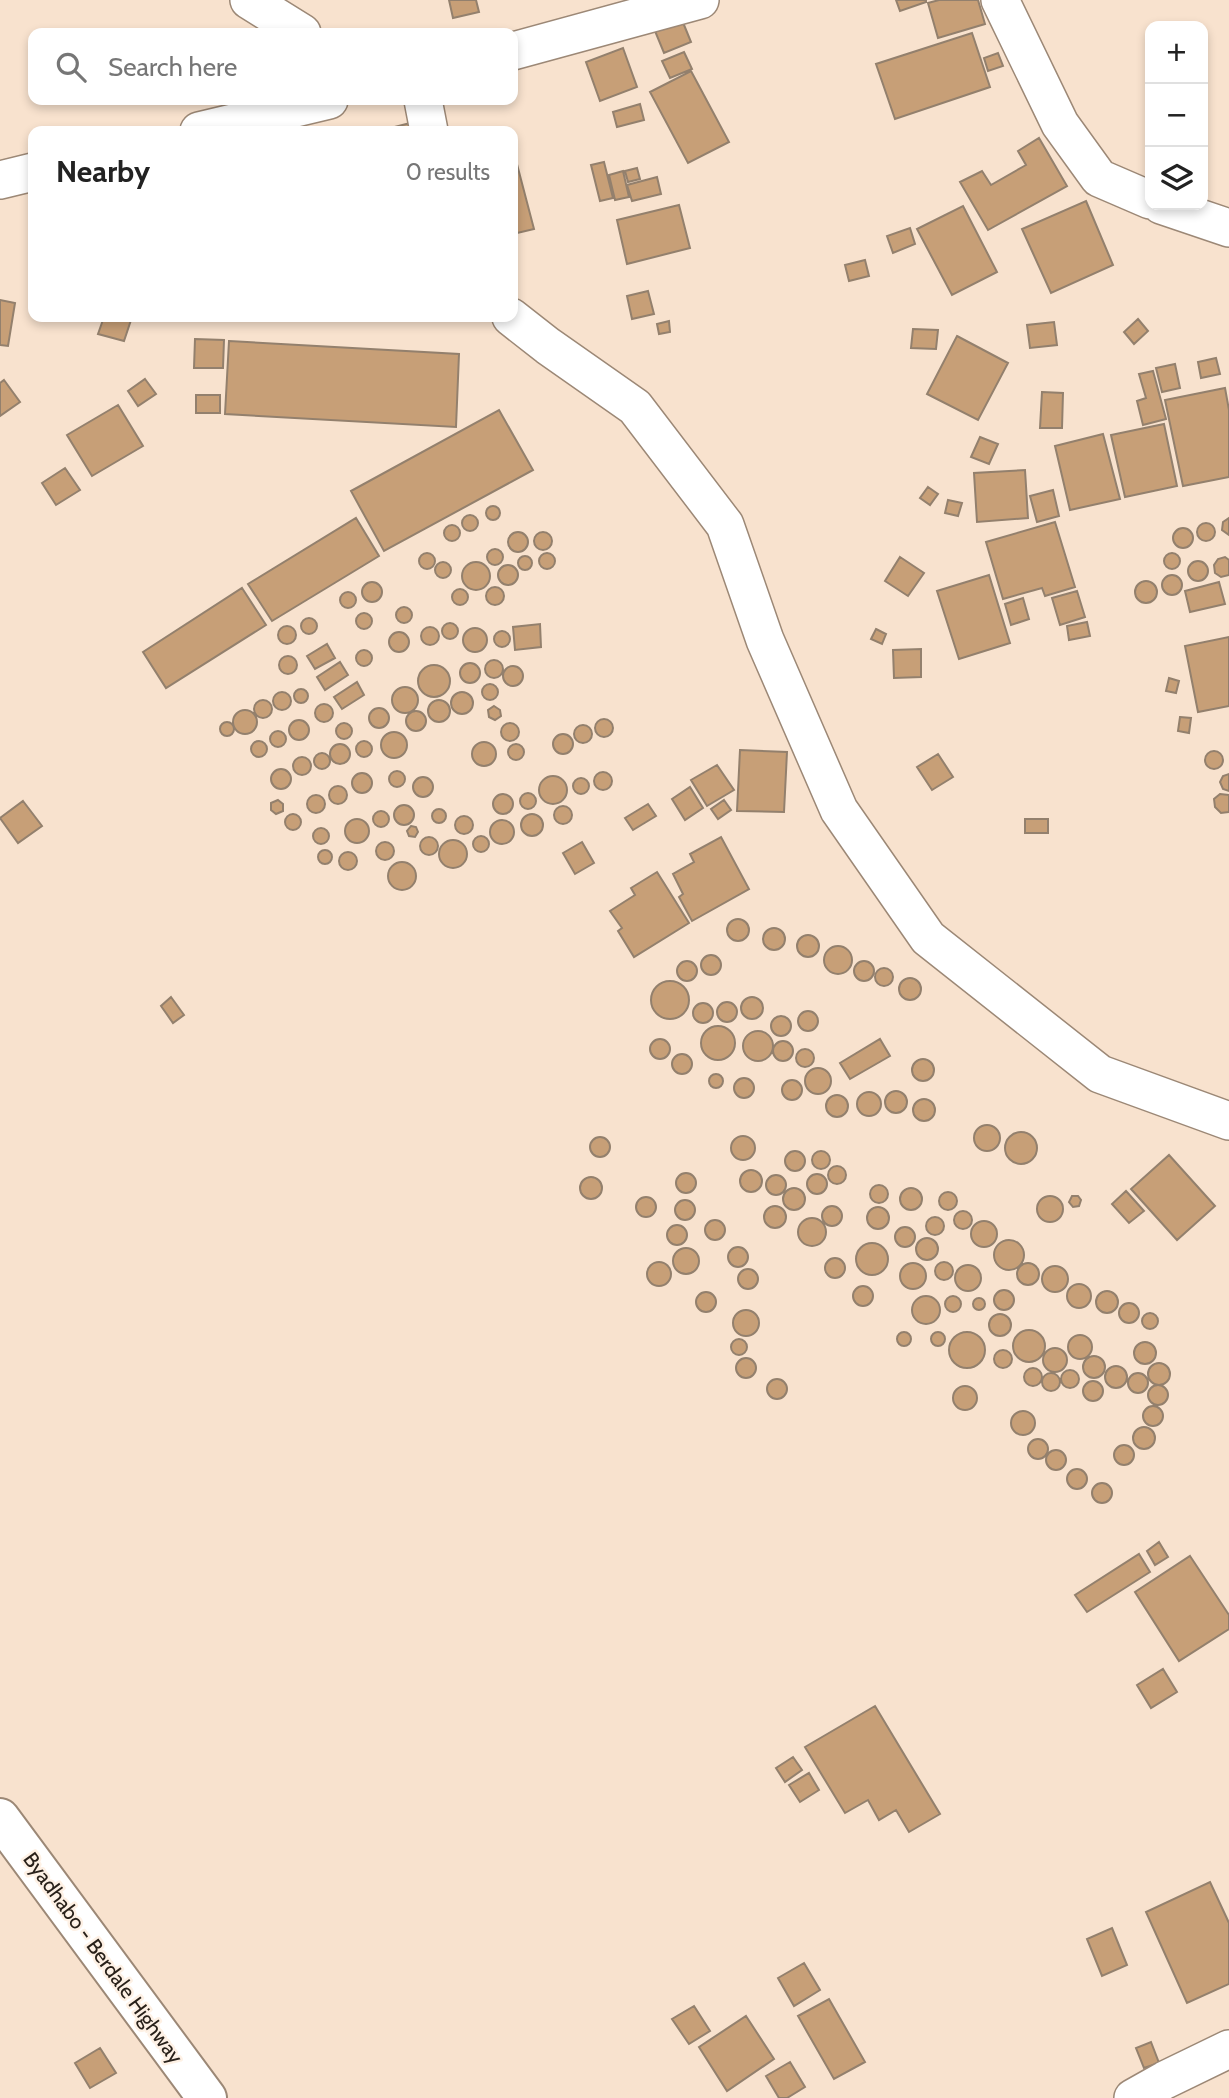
<!DOCTYPE html>
<html lang="en">
<head>
<meta charset="utf-8">
<style>
  body { margin:0; font-family:Cabin,sans-serif; background:#f2f2f2; color:#222 }
  .controls { position:absolute; right:21px; top:21px; display:grid; overflow:hidden; border-radius:14px; box-shadow:0 4px 10px #0003 }
  .controls button { width:63px; height:63px; display:grid; place-items:center; padding:0; border:0; border-bottom:2px solid #e0e0e0; background:#fff; color:#222; font:35px sans-serif }
  .list { margin:0; padding:0; list-style:none }
  h2 { display:flex; justify-content:space-between; align-items:center; height:91px; margin:0; padding:0 28px; font-size:30px }
  h2 small { font-size:23px; font-weight:400; color:#767676 }
  .icon { flex:none; width:38px; height:38px; fill:none; stroke:currentColor; stroke-width:2; stroke-linecap:round; stroke-linejoin:round }
  .map { position:relative; flex:none; width:1229px; height:2098px; overflow:hidden }
  .search { position:absolute; background:#fff; box-shadow:0 4px 10px #0003; left:28px; top:28px; width:490px; height:77px; display:flex; align-items:center; gap:18px; box-sizing:border-box; padding:0 24px; border-radius:14px; color:#767676; font-size:26px }
  .panel { position:absolute; background:#fff; box-shadow:0 4px 10px #0003; left:28px; top:126px; width:490px; height:196px; border-radius:14px }
  .map>svg:first-child { display:block }
</style>
</head>
<body>
<div class="map">
<svg width="1229" height="2098" viewBox="0 0 1229 2098">
  <rect width="100%" height="100%" fill="#f8e2ce"/>
  <!-- building -->
  <path fill="#c79f77" stroke="#93806d" stroke-width="2" d="M449,0H476L479,12L453,18Z
    M896,0H926V2L900,11Z
    M939,0H978L985,24L938,38L928,3Z
    M682,20L691,42L664,53L655,31Z
    M972,33L990,87L895,119L876,64Z
    M623,48L637,87L600,101L586,62Z
    M684,52L692,69L670,78L662,61Z
    M998,53L1003,66L988,71L984,58Z
    M691,71L729,142L688,163L650,92Z
    M640,104L644,120L617,127L613,112Z
    M418,121L421,131H379Z
    M1039,138L1067,186L988,230L960,182L982,171L991,185L1026,165L1018,151Z
    M513,149L534,229L513,234Z
    M604,162L613,198L600,201L591,165Z
    M637,168L640,179L628,182L625,171Z
    M623,171L629,197L615,200L609,175Z
    M657,177L661,194L632,201L627,185Z
    M1086,201L1113,265L1051,293L1022,229Z
    M679,205L690,248L627,264L617,220Z
    M963,206L997,272L952,295L917,229Z
    M910,228L915,244L893,253L887,236Z
    M865,260L869,276L849,281L845,265Z
    M648,291L654,314L632,319L627,296Z
    M0,300L15,303L8,346L0,345Z
    M104,317H132L124,341L98,334Z
    M1138,319L1148,331L1134,344L1124,332Z
    M669,321L670,332L659,334L657,324Z
    M1054,322L1057,345L1030,348L1027,325Z
    M913,329L938,330L936,349L911,348Z
    M957,336L1008,363L978,420L927,394Z
    M195,339L224,340L223,368H194Z
    M229,341L459,354L456,427L225,414Z
    M1216,358L1220,374L1201,378L1198,362Z
    M1175,364L1180,388L1162,392L1156,368Z
    M1153,371L1166,419L1143,425L1137,401L1146,398L1139,374Z
    M145,379L156,394L138,406L128,391Z
    M4,380L20,402L0,416V383Z
    M1225,388L1229,410V477L1183,486L1165,400Z
    M1042,392L1063,393L1062,428H1040Z
    M196,395H220V413H196Z
    M118,405L143,446L92,476L67,435Z
    M499,410L533,470L384,551L351,491Z
    M1164,424L1177,486L1125,497L1111,435Z
    M1103,434L1120,499L1070,510L1055,446Z
    M980,437L998,444L989,464L971,457Z
    M65,468L80,490L56,505L42,483Z
    M1025,470L1028,518L977,522L974,473Z
    M928,487L938,494L930,505L920,498Z
    M1053,490L1059,516L1037,522L1030,496Z
    M948,500L962,503L958,516L945,513Z
    M486 513a7 7 0 1 1 14 0a7 7 0 1 1-14 0Z
    M462 523a8 8 0 1 1 16 0a8 8 0 1 1-16 0Z
    M356,518L379,556L272,621L248,584Z
    M1229,518V535L1222,530L1223,522Z
    M1055,522L1075,587L1045,596L1042,588L1003,599L986,542Z
    M1197 532a9 9 0 1 1 18 0a9 9 0 1 1-18 0Z
    M444 533a8 8 0 1 1 16 0a8 8 0 1 1-16 0Z
    M1173 538a10 10 0 1 1 20 0a10 10 0 1 1-20 0Z
    M534 541a9 9 0 1 1 18 0a9 9 0 1 1-18 0Z
    M508 542a10 10 0 1 1 20 0a10 10 0 1 1-20 0Z
    M487 557a8 8 0 1 1 16 0a8 8 0 1 1-16 0Z
    M1164 561a8 8 0 1 1 16 0a8 8 0 1 1-16 0Z
    M539 561a8 8 0 1 1 16 0a8 8 0 1 1-16 0Z
    M419 561a8 8 0 1 1 16 0a8 8 0 1 1-16 0Z
    M518 563a7 7 0 1 1 14 0a7 7 0 1 1-14 0Z
    M900,557L924,573L908,596L885,581Z
    M1225,557L1229,560V575L1221,577L1215,573L1214,565L1218,559Z
    M1188 571a10 10 0 1 1 20 0a10 10 0 1 1-20 0Z
    M435 570a8 8 0 1 1 16 0a8 8 0 1 1-16 0Z
    M462 576a14 14 0 1 1 28 0a14 14 0 1 1-28 0Z
    M498 575a10 10 0 1 1 20 0a10 10 0 1 1-20 0Z
    M1162 585a10 10 0 1 1 20 0a10 10 0 1 1-20 0Z
    M989,575L1010,643L959,659L937,591Z
    M1135 592a11 11 0 1 1 22 0a11 11 0 1 1-22 0Z
    M362 592a10 10 0 1 1 20 0a10 10 0 1 1-20 0Z
    M1219,582L1225,604L1190,612L1185,591Z
    M486 596a9 9 0 1 1 18 0a9 9 0 1 1-18 0Z
    M242,588L266,625L166,688L143,652Z
    M452 597a8 8 0 1 1 16 0a8 8 0 1 1-16 0Z
    M1077,591L1085,617L1060,625L1052,598Z
    M340 600a8 8 0 1 1 16 0a8 8 0 1 1-16 0Z
    M1023,598L1029,619L1011,625L1005,604Z
    M396 615a8 8 0 1 1 16 0a8 8 0 1 1-16 0Z
    M356 621a8 8 0 1 1 16 0a8 8 0 1 1-16 0Z
    M301 626a8 8 0 1 1 16 0a8 8 0 1 1-16 0Z
    M1087,622L1090,636L1069,640L1067,626Z
    M442 631a8 8 0 1 1 16 0a8 8 0 1 1-16 0Z
    M540,624L541,647L515,650L513,627Z
    M278 635a9 9 0 1 1 18 0a9 9 0 1 1-18 0Z
    M421 636a9 9 0 1 1 18 0a9 9 0 1 1-18 0Z
    M463 640a12 12 0 1 1 24 0a12 12 0 1 1-24 0Z
    M876,629L886,634L882,644L871,639Z
    M494 639a8 8 0 1 1 16 0a8 8 0 1 1-16 0Z
    M389 642a10 10 0 1 1 20 0a10 10 0 1 1-20 0Z
    M1229,637V706L1198,712L1185,646Z
    M327,644L335,658L315,669L307,656Z
    M921,649V677L894,678L893,650Z
    M356 658a8 8 0 1 1 16 0a8 8 0 1 1-16 0Z
    M279 665a9 9 0 1 1 18 0a9 9 0 1 1-18 0Z
    M485 669a9 9 0 1 1 18 0a9 9 0 1 1-18 0Z
    M340,662L348,675L325,690L317,677Z
    M460 673a10 10 0 1 1 20 0a10 10 0 1 1-20 0Z
    M418 681a16 16 0 1 1 32 0a16 16 0 1 1-32 0Z
    M503 676a10 10 0 1 1 20 0a10 10 0 1 1-20 0Z
    M1169,678L1179,681L1176,693L1166,691Z
    M357,682L364,695L342,709L334,697Z
    M482 692a8 8 0 1 1 16 0a8 8 0 1 1-16 0Z
    M392 700a13 13 0 1 1 26 0a13 13 0 1 1-26 0Z
    M294 696a7 7 0 1 1 14 0a7 7 0 1 1-14 0Z
    M273 701a9 9 0 1 1 18 0a9 9 0 1 1-18 0Z
    M451 703a11 11 0 1 1 22 0a11 11 0 1 1-22 0Z
    M428 711a11 11 0 1 1 22 0a11 11 0 1 1-22 0Z
    M254 709a9 9 0 1 1 18 0a9 9 0 1 1-18 0Z
    M315 713a9 9 0 1 1 18 0a9 9 0 1 1-18 0Z
    M494,706L500,710L501,716L495,720L489,717L488,710Z
    M369 718a10 10 0 1 1 20 0a10 10 0 1 1-20 0Z
    M233 722a12 12 0 1 1 24 0a12 12 0 1 1-24 0Z
    M406 721a10 10 0 1 1 20 0a10 10 0 1 1-20 0Z
    M1180,717L1191,718L1189,733L1178,731Z
    M595 728a9 9 0 1 1 18 0a9 9 0 1 1-18 0Z
    M289 730a10 10 0 1 1 20 0a10 10 0 1 1-20 0Z
    M220 729a7 7 0 1 1 14 0a7 7 0 1 1-14 0Z
    M336 731a8 8 0 1 1 16 0a8 8 0 1 1-16 0Z
    M501 732a9 9 0 1 1 18 0a9 9 0 1 1-18 0Z
    M574 734a9 9 0 1 1 18 0a9 9 0 1 1-18 0Z
    M270 739a8 8 0 1 1 16 0a8 8 0 1 1-16 0Z
    M381 745a13 13 0 1 1 26 0a13 13 0 1 1-26 0Z
    M553 744a10 10 0 1 1 20 0a10 10 0 1 1-20 0Z
    M251 749a8 8 0 1 1 16 0a8 8 0 1 1-16 0Z
    M356 749a8 8 0 1 1 16 0a8 8 0 1 1-16 0Z
    M472 754a12 12 0 1 1 24 0a12 12 0 1 1-24 0Z
    M508 752a8 8 0 1 1 16 0a8 8 0 1 1-16 0Z
    M330 754a10 10 0 1 1 20 0a10 10 0 1 1-20 0Z
    M740,750L787,752L784,812L737,811Z
    M1205 760a9 9 0 1 1 18 0a9 9 0 1 1-18 0Z
    M314 761a8 8 0 1 1 16 0a8 8 0 1 1-16 0Z
    M938,754L953,777L932,790L917,767Z
    M293 766a9 9 0 1 1 18 0a9 9 0 1 1-18 0Z
    M717,765L734,790L707,806L691,780Z
    M271 779a10 10 0 1 1 20 0a10 10 0 1 1-20 0Z
    M389 779a8 8 0 1 1 16 0a8 8 0 1 1-16 0Z
    M594 781a9 9 0 1 1 18 0a9 9 0 1 1-18 0Z
    M352 783a10 10 0 1 1 20 0a10 10 0 1 1-20 0Z
    M1229,774V791L1223,789L1220,782L1223,776Z
    M539 790a14 14 0 1 1 28 0a14 14 0 1 1-28 0Z
    M413 787a10 10 0 1 1 20 0a10 10 0 1 1-20 0Z
    M573 786a8 8 0 1 1 16 0a8 8 0 1 1-16 0Z
    M329 795a9 9 0 1 1 18 0a9 9 0 1 1-18 0Z
    M690,787L703,808L685,820L672,799Z
    M520 801a8 8 0 1 1 16 0a8 8 0 1 1-16 0Z
    M1220,794L1229,795V812L1221,813L1215,807L1214,799Z
    M493 804a10 10 0 1 1 20 0a10 10 0 1 1-20 0Z
    M307 804a9 9 0 1 1 18 0a9 9 0 1 1-18 0Z
    M278,800L283,804V811L276,814L271,810V803Z
    M724,800L731,810L718,819L711,809Z
    M23,801L42,826L18,843L0,818Z
    M648,804L656,816L633,830L625,818Z
    M394 815a10 10 0 1 1 20 0a10 10 0 1 1-20 0Z
    M554 815a9 9 0 1 1 18 0a9 9 0 1 1-18 0Z
    M432 816a7 7 0 1 1 14 0a7 7 0 1 1-14 0Z
    M373 819a8 8 0 1 1 16 0a8 8 0 1 1-16 0Z
    M521 825a11 11 0 1 1 22 0a11 11 0 1 1-22 0Z
    M285 822a8 8 0 1 1 16 0a8 8 0 1 1-16 0Z
    M455 825a9 9 0 1 1 18 0a9 9 0 1 1-18 0Z
    M345 831a12 12 0 1 1 24 0a12 12 0 1 1-24 0Z
    M1025,819H1048V833H1025Z
    M490 832a12 12 0 1 1 24 0a12 12 0 1 1-24 0Z
    M411,826L416,827L418,832L415,837L409,836L407,831Z
    M313 836a8 8 0 1 1 16 0a8 8 0 1 1-16 0Z
    M473 844a8 8 0 1 1 16 0a8 8 0 1 1-16 0Z
    M721,837L749,889L692,921L679,897L683,894L673,874L694,862L690,854Z
    M420 846a9 9 0 1 1 18 0a9 9 0 1 1-18 0Z
    M439 854a14 14 0 1 1 28 0a14 14 0 1 1-28 0Z
    M582,842L594,863L575,874L563,853Z
    M376 851a9 9 0 1 1 18 0a9 9 0 1 1-18 0Z
    M318 857a7 7 0 1 1 14 0a7 7 0 1 1-14 0Z
    M339 861a9 9 0 1 1 18 0a9 9 0 1 1-18 0Z
    M388 876a14 14 0 1 1 28 0a14 14 0 1 1-28 0Z
    M657,872L689,923L634,957L618,931L622,928L610,911L635,895L631,888Z
    M727 930a11 11 0 1 1 22 0a11 11 0 1 1-22 0Z
    M763 939a11 11 0 1 1 22 0a11 11 0 1 1-22 0Z
    M797 946a11 11 0 1 1 22 0a11 11 0 1 1-22 0Z
    M824 960a14 14 0 1 1 28 0a14 14 0 1 1-28 0Z
    M701 965a10 10 0 1 1 20 0a10 10 0 1 1-20 0Z
    M677 971a10 10 0 1 1 20 0a10 10 0 1 1-20 0Z
    M854 971a10 10 0 1 1 20 0a10 10 0 1 1-20 0Z
    M875 977a9 9 0 1 1 18 0a9 9 0 1 1-18 0Z
    M899 989a11 11 0 1 1 22 0a11 11 0 1 1-22 0Z
    M651 1000a19 19 0 1 1 38 0a19 19 0 1 1-38 0Z
    M171,997L184,1015L173,1023L161,1006Z
    M741 1008a11 11 0 1 1 22 0a11 11 0 1 1-22 0Z
    M717 1012a10 10 0 1 1 20 0a10 10 0 1 1-20 0Z
    M693 1013a10 10 0 1 1 20 0a10 10 0 1 1-20 0Z
    M798 1021a10 10 0 1 1 20 0a10 10 0 1 1-20 0Z
    M771 1026a10 10 0 1 1 20 0a10 10 0 1 1-20 0Z
    M701 1043a17 17 0 1 1 34 0a17 17 0 1 1-34 0Z
    M743 1046a15 15 0 1 1 30 0a15 15 0 1 1-30 0Z
    M650 1049a10 10 0 1 1 20 0a10 10 0 1 1-20 0Z
    M880,1039L890,1056L850,1079L840,1063Z
    M773 1051a10 10 0 1 1 20 0a10 10 0 1 1-20 0Z
    M796 1058a9 9 0 1 1 18 0a9 9 0 1 1-18 0Z
    M672 1064a10 10 0 1 1 20 0a10 10 0 1 1-20 0Z
    M912 1070a11 11 0 1 1 22 0a11 11 0 1 1-22 0Z
    M805 1081a13 13 0 1 1 26 0a13 13 0 1 1-26 0Z
    M709 1081a7 7 0 1 1 14 0a7 7 0 1 1-14 0Z
    M734 1088a10 10 0 1 1 20 0a10 10 0 1 1-20 0Z
    M782 1090a10 10 0 1 1 20 0a10 10 0 1 1-20 0Z
    M885 1102a11 11 0 1 1 22 0a11 11 0 1 1-22 0Z
    M857 1104a12 12 0 1 1 24 0a12 12 0 1 1-24 0Z
    M826 1106a11 11 0 1 1 22 0a11 11 0 1 1-22 0Z
    M913 1110a11 11 0 1 1 22 0a11 11 0 1 1-22 0Z
    M974 1138a13 13 0 1 1 26 0a13 13 0 1 1-26 0Z
    M1005 1148a16 16 0 1 1 32 0a16 16 0 1 1-32 0Z
    M731 1148a12 12 0 1 1 24 0a12 12 0 1 1-24 0Z
    M590 1147a10 10 0 1 1 20 0a10 10 0 1 1-20 0Z
    M812 1160a9 9 0 1 1 18 0a9 9 0 1 1-18 0Z
    M785 1161a10 10 0 1 1 20 0a10 10 0 1 1-20 0Z
    M1169,1155L1215,1206L1177,1240L1131,1189Z
    M828 1175a9 9 0 1 1 18 0a9 9 0 1 1-18 0Z
    M740 1181a11 11 0 1 1 22 0a11 11 0 1 1-22 0Z
    M676 1183a10 10 0 1 1 20 0a10 10 0 1 1-20 0Z
    M807 1184a10 10 0 1 1 20 0a10 10 0 1 1-20 0Z
    M766 1185a10 10 0 1 1 20 0a10 10 0 1 1-20 0Z
    M580 1188a11 11 0 1 1 22 0a11 11 0 1 1-22 0Z
    M870 1194a9 9 0 1 1 18 0a9 9 0 1 1-18 0Z
    M900 1199a11 11 0 1 1 22 0a11 11 0 1 1-22 0Z
    M783 1199a11 11 0 1 1 22 0a11 11 0 1 1-22 0Z
    M1126,1191L1144,1211L1129,1223L1112,1204Z
    M939 1201a9 9 0 1 1 18 0a9 9 0 1 1-18 0Z
    M1037 1209a13 13 0 1 1 26 0a13 13 0 1 1-26 0Z
    M1072,1196H1078L1081,1200L1079,1206L1073,1207L1069,1202Z
    M636 1207a10 10 0 1 1 20 0a10 10 0 1 1-20 0Z
    M675 1210a10 10 0 1 1 20 0a10 10 0 1 1-20 0Z
    M764 1217a11 11 0 1 1 22 0a11 11 0 1 1-22 0Z
    M822 1216a10 10 0 1 1 20 0a10 10 0 1 1-20 0Z
    M867 1218a11 11 0 1 1 22 0a11 11 0 1 1-22 0Z
    M954 1220a9 9 0 1 1 18 0a9 9 0 1 1-18 0Z
    M926 1226a9 9 0 1 1 18 0a9 9 0 1 1-18 0Z
    M798 1232a14 14 0 1 1 28 0a14 14 0 1 1-28 0Z
    M705 1230a10 10 0 1 1 20 0a10 10 0 1 1-20 0Z
    M971 1234a13 13 0 1 1 26 0a13 13 0 1 1-26 0Z
    M667 1235a10 10 0 1 1 20 0a10 10 0 1 1-20 0Z
    M895 1237a10 10 0 1 1 20 0a10 10 0 1 1-20 0Z
    M916 1249a11 11 0 1 1 22 0a11 11 0 1 1-22 0Z
    M994 1255a15 15 0 1 1 30 0a15 15 0 1 1-30 0Z
    M856 1259a16 16 0 1 1 32 0a16 16 0 1 1-32 0Z
    M728 1257a10 10 0 1 1 20 0a10 10 0 1 1-20 0Z
    M673 1261a13 13 0 1 1 26 0a13 13 0 1 1-26 0Z
    M825 1268a10 10 0 1 1 20 0a10 10 0 1 1-20 0Z
    M935 1271a9 9 0 1 1 18 0a9 9 0 1 1-18 0Z
    M647 1274a12 12 0 1 1 24 0a12 12 0 1 1-24 0Z
    M900 1276a13 13 0 1 1 26 0a13 13 0 1 1-26 0Z
    M1017 1274a11 11 0 1 1 22 0a11 11 0 1 1-22 0Z
    M955 1278a13 13 0 1 1 26 0a13 13 0 1 1-26 0Z
    M1042 1279a13 13 0 1 1 26 0a13 13 0 1 1-26 0Z
    M738 1279a10 10 0 1 1 20 0a10 10 0 1 1-20 0Z
    M1067 1296a12 12 0 1 1 24 0a12 12 0 1 1-24 0Z
    M853 1296a10 10 0 1 1 20 0a10 10 0 1 1-20 0Z
    M994 1300a10 10 0 1 1 20 0a10 10 0 1 1-20 0Z
    M1096 1302a11 11 0 1 1 22 0a11 11 0 1 1-22 0Z
    M696 1302a10 10 0 1 1 20 0a10 10 0 1 1-20 0Z
    M945 1304a8 8 0 1 1 16 0a8 8 0 1 1-16 0Z
    M912 1310a14 14 0 1 1 28 0a14 14 0 1 1-28 0Z
    M973 1304a6 6 0 1 1 12 0a6 6 0 1 1-12 0Z
    M1119 1313a10 10 0 1 1 20 0a10 10 0 1 1-20 0Z
    M733 1323a13 13 0 1 1 26 0a13 13 0 1 1-26 0Z
    M1142 1321a8 8 0 1 1 16 0a8 8 0 1 1-16 0Z
    M989 1325a11 11 0 1 1 22 0a11 11 0 1 1-22 0Z
    M1013 1346a16 16 0 1 1 32 0a16 16 0 1 1-32 0Z
    M931 1339a7 7 0 1 1 14 0a7 7 0 1 1-14 0Z
    M897 1339a7 7 0 1 1 14 0a7 7 0 1 1-14 0Z
    M949 1350a18 18 0 1 1 36 0a18 18 0 1 1-36 0Z
    M1068 1347a12 12 0 1 1 24 0a12 12 0 1 1-24 0Z
    M731 1347a8 8 0 1 1 16 0a8 8 0 1 1-16 0Z
    M1134 1353a11 11 0 1 1 22 0a11 11 0 1 1-22 0Z
    M1043 1360a12 12 0 1 1 24 0a12 12 0 1 1-24 0Z
    M994 1359a9 9 0 1 1 18 0a9 9 0 1 1-18 0Z
    M1083 1367a11 11 0 1 1 22 0a11 11 0 1 1-22 0Z
    M736 1368a10 10 0 1 1 20 0a10 10 0 1 1-20 0Z
    M1148 1374a11 11 0 1 1 22 0a11 11 0 1 1-22 0Z
    M1105 1377a11 11 0 1 1 22 0a11 11 0 1 1-22 0Z
    M1024 1377a9 9 0 1 1 18 0a9 9 0 1 1-18 0Z
    M1061 1379a9 9 0 1 1 18 0a9 9 0 1 1-18 0Z
    M1128 1383a10 10 0 1 1 20 0a10 10 0 1 1-20 0Z
    M1042 1382a9 9 0 1 1 18 0a9 9 0 1 1-18 0Z
    M767 1389a10 10 0 1 1 20 0a10 10 0 1 1-20 0Z
    M1083 1391a10 10 0 1 1 20 0a10 10 0 1 1-20 0Z
    M1148 1395a10 10 0 1 1 20 0a10 10 0 1 1-20 0Z
    M953 1398a12 12 0 1 1 24 0a12 12 0 1 1-24 0Z
    M1143 1416a10 10 0 1 1 20 0a10 10 0 1 1-20 0Z
    M1011 1423a12 12 0 1 1 24 0a12 12 0 1 1-24 0Z
    M1133 1438a11 11 0 1 1 22 0a11 11 0 1 1-22 0Z
    M1028 1449a10 10 0 1 1 20 0a10 10 0 1 1-20 0Z
    M1114 1455a10 10 0 1 1 20 0a10 10 0 1 1-20 0Z
    M1046 1460a10 10 0 1 1 20 0a10 10 0 1 1-20 0Z
    M1067 1479a10 10 0 1 1 20 0a10 10 0 1 1-20 0Z
    M1092 1493a10 10 0 1 1 20 0a10 10 0 1 1-20 0Z
    M1159,1542L1168,1557L1155,1565L1147,1551Z
    M1139,1554L1150,1572L1087,1612L1075,1595Z
    M1190,1556L1229,1615V1629L1179,1661L1135,1592Z
    M1163,1669L1177,1692L1151,1708L1137,1685Z
    M875,1706L940,1814L909,1832L896,1810L879,1820L868,1800L845,1813L805,1747Z
    M793,1757L802,1770L785,1782L776,1768Z
    M809,1773L819,1790L800,1802L789,1785Z
    M1210,1882L1229,1923V1984L1187,2003L1146,1912Z
    M1112,1928L1127,1965L1102,1976L1087,1939Z
    M804,1963L820,1990L794,2006L778,1978Z
    M829,1999L865,2062L834,2079L798,2016Z
    M694,2006L710,2031L689,2044L672,2019Z
    M746,2016L774,2059L727,2091L699,2047Z
    M1151,2042L1159,2063L1144,2068L1136,2048Z
    M100,2048L116,2073L90,2088L75,2063Z
    M790,2062L805,2087L787,2098H779L766,2076Z"/>
  <g fill="none" stroke-linecap="round" stroke-linejoin="round">
    <defs>
      <path id="street" d="M249,0L302,33
        M1000,0L1060,124L1099,178L1150,200
        M513,51L700,0
        M423,100L429,131
        M199,131L329,100
        M0,180L33,172
        M1161,205L1229,228
        M511,317L548,346L635,407L725,525L765,640L839,810L928,938L1100,1074L1229,1121
        M1133,2098L1165,2080L1229,2049"/>
      <path id="primary" d="M0,1818L207,2098"/>
    </defs>
    <!-- street casing -->
    <use href="#street" stroke="#9c8876" stroke-width="40"/>
    <!-- primary casing -->
    <use href="#primary" stroke="#9c8876" stroke-width="42"/>
    <!-- street -->
    <use href="#street" stroke="#fff" stroke-width="37"/>
    <!-- primary -->
    <use href="#primary" stroke="#fff" stroke-width="38"/>
  </g>
  <g text-anchor="middle" stroke-width="5" stroke-linejoin="round" paint-order="stroke">
    <!-- street labels -->
    <g font-size="21" fill="#29211a" stroke="#fef1e5">
      <text transform="translate(103 1958) rotate(54)" y="7">Byadhabo - Berdale Highway</text>
    </g>
  </g>
</svg>
<div class="controls">
<button>+</button>
<button>−</button>
<button><svg class="icon" aria-label="layers" viewBox="0 0 24 24"><path d="M12 4l9 5-9 5-9-5zM3 14l9 5 9-5"/></svg></button>
</div>
<div class="search"><svg class="icon" aria-label="search" viewBox="0 0 24 24"><circle cx="10" cy="10" r="6"/><path d="M15 15l6 6"/></svg>Search here</div>
<section class="panel">
<h2>Nearby<small>0 results</small></h2>
<ul class="list">
</ul>
</section>
</div>
</body>
</html>
